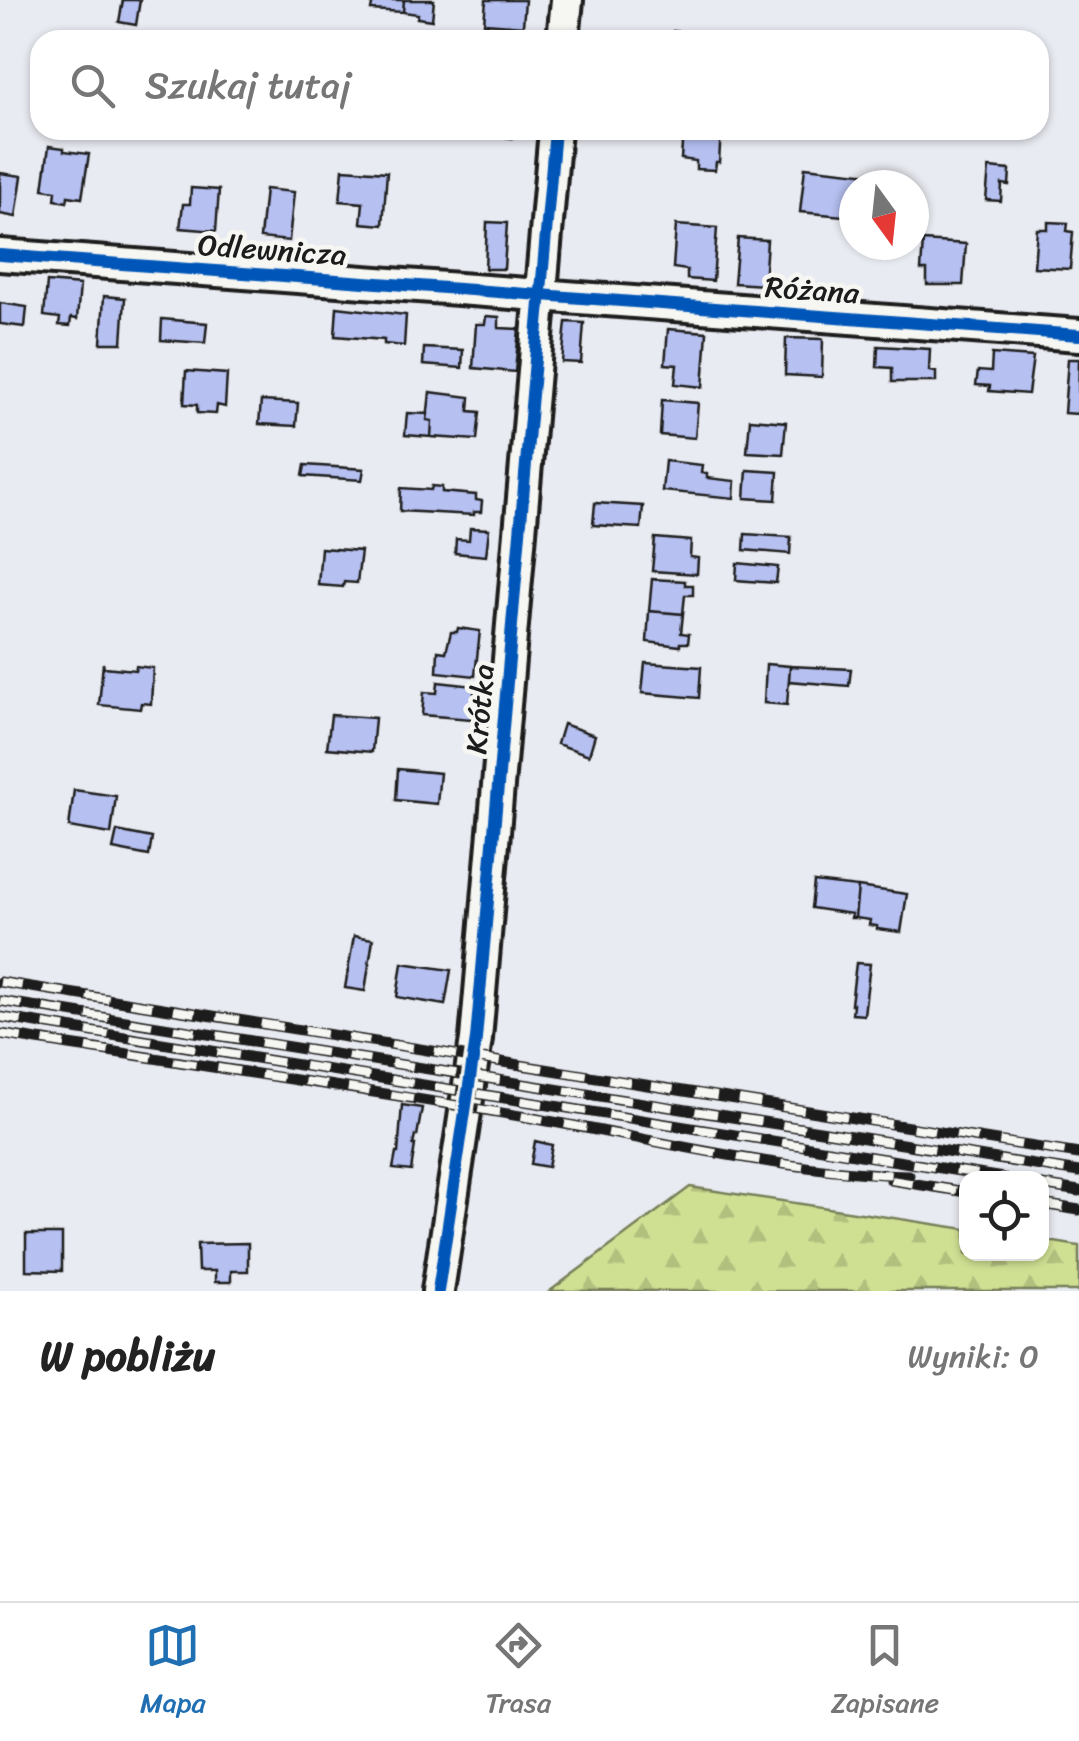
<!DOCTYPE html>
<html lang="pl">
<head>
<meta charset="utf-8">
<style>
  body { margin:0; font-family:Sriracha,sans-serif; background:#f6f6f6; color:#222 }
  .controls { position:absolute; right:30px; bottom:30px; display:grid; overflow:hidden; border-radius:20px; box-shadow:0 2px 8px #0004 }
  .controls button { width:90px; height:90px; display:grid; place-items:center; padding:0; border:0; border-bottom:2px solid #e0e0e0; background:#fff; color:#222; font:50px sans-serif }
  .compass { position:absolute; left:839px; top:170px; width:90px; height:90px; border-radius:50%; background:#fff; box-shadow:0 2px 8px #0004; rotate:165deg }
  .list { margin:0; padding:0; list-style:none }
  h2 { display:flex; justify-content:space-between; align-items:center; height:130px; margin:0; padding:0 40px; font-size:42px }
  h2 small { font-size:32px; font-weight:400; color:#767676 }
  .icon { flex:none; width:55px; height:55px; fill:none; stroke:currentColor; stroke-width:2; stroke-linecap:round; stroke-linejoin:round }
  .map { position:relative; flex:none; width:1079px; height:1291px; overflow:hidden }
  .search { position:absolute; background:#fff; box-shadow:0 2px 8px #0004; left:30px; right:30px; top:30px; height:110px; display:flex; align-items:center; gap:25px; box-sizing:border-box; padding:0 35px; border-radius:30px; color:#767676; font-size:38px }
  .sheet { height:310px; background:#fff }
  nav { display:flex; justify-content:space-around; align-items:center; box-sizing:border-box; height:140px; border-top:2px solid #e0e0e0; background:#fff; font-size:28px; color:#767676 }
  nav a { display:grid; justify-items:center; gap:5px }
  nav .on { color:#1f6fb2 }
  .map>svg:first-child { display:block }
</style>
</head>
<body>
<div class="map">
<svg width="1079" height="1291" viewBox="0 0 1079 1291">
  <defs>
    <pattern id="forest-firs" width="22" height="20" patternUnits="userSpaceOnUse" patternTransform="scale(2.5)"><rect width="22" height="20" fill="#d0e093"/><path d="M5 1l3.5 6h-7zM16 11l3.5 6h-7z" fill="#b2c07e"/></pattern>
  </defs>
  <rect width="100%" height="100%" fill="#e9ebf2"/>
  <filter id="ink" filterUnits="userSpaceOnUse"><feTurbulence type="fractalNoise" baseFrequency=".01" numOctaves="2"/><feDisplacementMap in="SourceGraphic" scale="20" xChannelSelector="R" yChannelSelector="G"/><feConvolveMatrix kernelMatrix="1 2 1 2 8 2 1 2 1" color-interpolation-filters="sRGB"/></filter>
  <g filter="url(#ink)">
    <!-- forest -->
    <path fill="url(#forest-firs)" stroke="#767e58" stroke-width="2.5" d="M690,1187L966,1229V1254H1042V1240L1079,1246V1291H550Z"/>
    <!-- building -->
    <path fill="#b6c0f1" stroke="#1c1c1c" stroke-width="2.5" d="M123,0H140L136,25L119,22Z
      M373,0H404L403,12L371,10Z
      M404,0H434L432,20L417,18L418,14L403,12Z
      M486,0H525L523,26L484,23Z
      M478,30L490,32L489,34L523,37L522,40H477Z
      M673,31L697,33L696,40H672Z
      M472,130H513L512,138L471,132Z
      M683,130H721L719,162H716L715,170L696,169V161L681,159Z
      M903,130H948V137L902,133Z
      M49,146L64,148V151L89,154L82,198L68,196L67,202L55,200L56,191L43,189Z
      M805,167L871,174L870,185H854V217L800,212Z
      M989,168L1010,170L1009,185L1002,184L1001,201L986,200Z
      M343,169L387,172L383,225L361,223L363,203L340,201Z
      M0,173L22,176L16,217L0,214Z
      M191,188L219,190L216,231L180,228L183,204H190Z
      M265,189L294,192L289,241L260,238Z
      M487,222L507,223L504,269H485Z
      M1048,222L1068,223L1067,231L1073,232L1070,269L1034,267L1037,229H1048Z
      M676,225L717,228L713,281L687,279V270L673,268Z
      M738,238L767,240L764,285L734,283Z
      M923,241L966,244L963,285H927V270H921Z
      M47,282L80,285L77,319L71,318L70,326L59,325L60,318L44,316Z
      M104,296L125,298L122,343H101Z
      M0,303L27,307L25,327L0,324Z
      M337,307L406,315L404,346L384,344V340L335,336Z
      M486,316L499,317V328L519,329L515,372L473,368L476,324H485Z
      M162,319L207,323L205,343L161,340Z
      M566,322L584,323L581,363L562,362Z
      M668,329L707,332L703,387L675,384L677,365L665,364Z
      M786,338L823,339L822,377L785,375Z
      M878,346L930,349L929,371L936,372V382H892V368L877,367Z
      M424,348L463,350L462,368L423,365Z
      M992,354L1033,357L1028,394L989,391L990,386L976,385L978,371L991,372Z
      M1068,359H1079L1078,414L1064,413Z
      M186,371L227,374L225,407L217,405L216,414L197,413V405L184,404Z
      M430,392L470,397L469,411L480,412L477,440L431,437L432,421L427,420Z
      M662,400L698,403L695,438L660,435Z
      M261,401L298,403L296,426L259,424Z
      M407,413L428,414L427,420L432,421L431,437L405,435Z
      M750,419L786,422L783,454L747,452Z
      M665,461L702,465L701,473L707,474V478L735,481L734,498L662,491Z
      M305,465L364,469L362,480L303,476Z
      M747,470L778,472L776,500L745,498Z
      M432,486L442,487V492L476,495V500L482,501L481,512H474V515L400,511L401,488L431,490Z
      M595,503L643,506L641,528L593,525Z
      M470,528L489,529L486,556L455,553L456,539L469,540Z
      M745,534L791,537L790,554L744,550Z
      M655,538L691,541L690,557L698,558L697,574L652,571Z
      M321,548L361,551L357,583L344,582L343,587L318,585Z
      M737,563L778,567L776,583L736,580Z
      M652,579L685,581V585H693V595H685L683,614L649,611Z
      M649,611L683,614L681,633L689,634L688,643H680V646L647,642Z
      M458,628L480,631L475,676L437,672L438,651L446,652L451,632H457Z
      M103,663L104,667L135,670L136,666L153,668L151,704L141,703L140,709L99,705Z
      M645,663L701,667L699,698L642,693Z
      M766,664L790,666L787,705L764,703Z
      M790,666L851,669L849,686L789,681Z
      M438,682L475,686L471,719L422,715L424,692L437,693Z
      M331,715L375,718L372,752L327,748Z
      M563,724L595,735L589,755L557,744Z
      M398,769L440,773L437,804L396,800Z
      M74,790L116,796L111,834L69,827Z
      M117,831L152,838L149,856L113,849Z
      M814,882L858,887L855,918H851L852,914L811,908Z
      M858,887L907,894L901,932L877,929V926L869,925L870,920L855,918Z
      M354,936L373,939L365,991L345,988Z
      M402,963L451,970L445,1005L397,997Z
      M856,963L870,964L864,1015L852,1014L853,1004H851Z
      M402,1105L422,1108L417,1136H415L413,1145H415L411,1171L393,1169L396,1153H398Z
      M535,1141L552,1145L548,1167L531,1164Z
      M26,1234H62V1271L26,1270Z
      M248,1243V1271H231V1282H215V1271H198L197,1244Z"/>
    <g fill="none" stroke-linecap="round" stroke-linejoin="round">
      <defs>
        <path id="minor" d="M563,40L567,0
          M0,255L1079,335
          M438,1291L476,1039L555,130"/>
      </defs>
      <!-- minor casing -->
      <use href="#minor" stroke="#1c1c1c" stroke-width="38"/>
      <!-- minor -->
      <use href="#minor" stroke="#f6f6f2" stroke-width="30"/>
      <defs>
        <path id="rail" d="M0,982L1079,1154
          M0,1001L1079,1172
          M0,1017L1003,1178
          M0,1034C175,1062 351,1087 526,1117C653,1139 779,1172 909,1175
          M891,1180L966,1192
          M1042,1185L1079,1191
          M1042,1204L1079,1210"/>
      </defs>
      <!-- rail casing -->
      <use href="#rail" stroke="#1c1c1c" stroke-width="11"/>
      <!-- rail -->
      <use href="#rail" stroke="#f6f6f2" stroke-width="8" stroke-dasharray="22" stroke-linecap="butt"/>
      <defs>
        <path id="cycleway" d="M0,255L1079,335
          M438,1291L476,1039L555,130"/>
      </defs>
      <!-- cycleway casing -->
      <use href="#cycleway" stroke="#f6f6f2" stroke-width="19"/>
      <!-- cycleway -->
      <use href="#cycleway" stroke="#0057b8" stroke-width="12"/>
    </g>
  </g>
  <g text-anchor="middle" stroke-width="9" stroke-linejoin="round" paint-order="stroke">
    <!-- street labels -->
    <g font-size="30" fill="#1c1c1c" stroke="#f6f6f2">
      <text transform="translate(272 250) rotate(4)" y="10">Odlewnicza</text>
      <text transform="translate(812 290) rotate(4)" y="10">Różana</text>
      <text transform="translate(480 709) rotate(-85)" y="10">Krótka</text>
    </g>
  </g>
</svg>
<div class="controls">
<button><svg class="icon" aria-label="locate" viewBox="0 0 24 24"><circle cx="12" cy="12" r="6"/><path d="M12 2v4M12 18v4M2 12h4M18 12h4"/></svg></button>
</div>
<svg class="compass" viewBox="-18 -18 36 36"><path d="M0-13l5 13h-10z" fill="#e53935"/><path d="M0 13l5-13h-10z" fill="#767676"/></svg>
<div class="search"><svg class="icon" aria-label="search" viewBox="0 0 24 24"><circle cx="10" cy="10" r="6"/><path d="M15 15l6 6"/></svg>Szukaj tutaj</div>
</div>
<section class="sheet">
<h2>W pobliżu<small>Wyniki: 0</small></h2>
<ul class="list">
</ul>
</section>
<nav>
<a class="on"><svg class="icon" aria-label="map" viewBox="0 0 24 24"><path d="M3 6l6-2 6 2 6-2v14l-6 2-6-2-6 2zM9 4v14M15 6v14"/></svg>Mapa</a>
<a><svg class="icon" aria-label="directions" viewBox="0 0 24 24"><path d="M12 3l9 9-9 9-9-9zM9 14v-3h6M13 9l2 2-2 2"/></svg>Trasa</a>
<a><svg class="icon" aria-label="saved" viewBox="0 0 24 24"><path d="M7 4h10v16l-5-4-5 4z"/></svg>Zapisane</a>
</nav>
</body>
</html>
